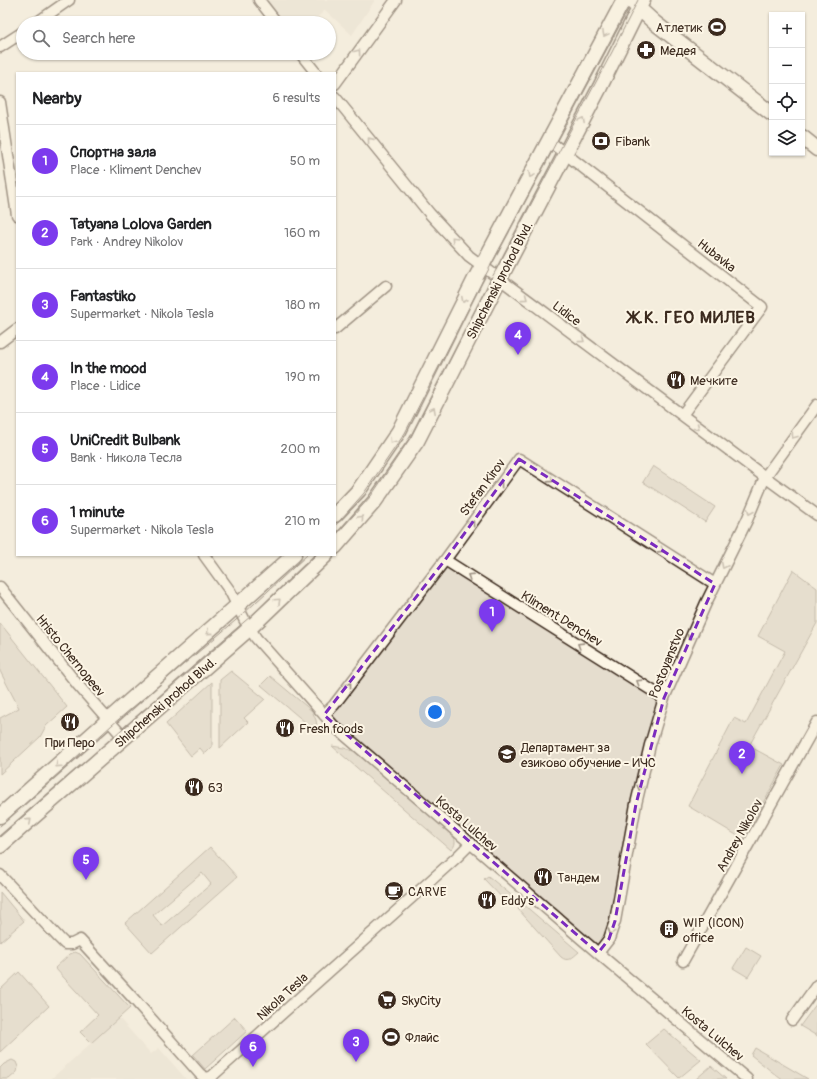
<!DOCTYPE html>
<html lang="en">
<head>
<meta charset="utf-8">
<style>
  body { margin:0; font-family:Pangolin,sans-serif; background:#f6f6f6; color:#202124 }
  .controls { position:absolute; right:12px; top:12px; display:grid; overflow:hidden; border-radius:0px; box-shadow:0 1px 3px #0004 }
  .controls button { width:36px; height:36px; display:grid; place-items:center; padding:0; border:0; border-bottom:1px solid #e0e0e0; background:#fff; color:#202124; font:20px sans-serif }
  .you { position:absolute; left:435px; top:712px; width:14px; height:14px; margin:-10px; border:3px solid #fff; border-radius:50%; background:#1a73e8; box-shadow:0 0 0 6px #1a73e833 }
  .badge { display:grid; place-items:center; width:26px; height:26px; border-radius:50%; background:#7c3aed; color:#fff; font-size:13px; font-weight:700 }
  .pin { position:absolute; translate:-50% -33px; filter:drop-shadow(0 1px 2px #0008) }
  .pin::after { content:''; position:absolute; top:21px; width:14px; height:12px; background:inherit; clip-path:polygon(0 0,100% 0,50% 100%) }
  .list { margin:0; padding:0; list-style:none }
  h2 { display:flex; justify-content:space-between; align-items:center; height:52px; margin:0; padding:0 16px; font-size:17px }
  h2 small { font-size:13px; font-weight:400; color:#757577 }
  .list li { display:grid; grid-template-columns:26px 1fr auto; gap:12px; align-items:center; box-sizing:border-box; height:72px; padding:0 16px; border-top:1px solid #e0e0e0 }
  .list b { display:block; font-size:15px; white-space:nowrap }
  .list p { margin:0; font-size:13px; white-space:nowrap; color:#757577 }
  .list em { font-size:13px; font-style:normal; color:#757577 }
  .icon { flex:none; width:22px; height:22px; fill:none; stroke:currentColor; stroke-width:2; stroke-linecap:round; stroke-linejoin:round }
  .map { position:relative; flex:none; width:817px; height:1079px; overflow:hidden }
  .search { position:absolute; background:#fff; box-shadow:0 1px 3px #0004; left:16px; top:16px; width:320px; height:44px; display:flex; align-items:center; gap:10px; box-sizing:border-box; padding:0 14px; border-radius:22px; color:#757577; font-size:15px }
  .panel { position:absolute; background:#fff; box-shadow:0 1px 3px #0004; left:16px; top:72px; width:320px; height:484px; border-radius:0px }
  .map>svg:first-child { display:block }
</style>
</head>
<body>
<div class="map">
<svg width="817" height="1079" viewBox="0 0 817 1079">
  <rect width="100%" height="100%" fill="#f4eddd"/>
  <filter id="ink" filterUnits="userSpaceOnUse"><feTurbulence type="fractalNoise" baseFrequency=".025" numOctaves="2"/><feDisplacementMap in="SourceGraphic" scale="8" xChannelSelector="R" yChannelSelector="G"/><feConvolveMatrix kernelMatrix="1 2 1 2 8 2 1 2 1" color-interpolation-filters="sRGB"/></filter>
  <g filter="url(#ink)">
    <!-- built -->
    <path fill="#e5ddce" d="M267,0H375L352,35L325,10L312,23H284Z
      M445,560L664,698L615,921L598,953L324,715Z
      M119,1018L151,1054L159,1048L186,1079H51Z"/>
    <!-- green -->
    <path fill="#d6cdbd" stroke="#887c6e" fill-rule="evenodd" d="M653,466L715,507L705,522L643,482Z
      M793,570L817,588V623L749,746L784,765L743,839L688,806L734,718L746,724L785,651L758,636Z
      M0,623L67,707L46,726L40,737L0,774V718L19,708L0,671Z
      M231,671L265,699L244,718L248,722L220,748V680Z
      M270,676L312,711L316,720L318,733L261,685Z
      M212,682V747L205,754L200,748L191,756L166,724Z
      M332,746L344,748L356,752L453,835C456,841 456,845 451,850Z
      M210,847L237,877L152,953L125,923ZM202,873L211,884L162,926L153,915Z
      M488,876L516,899L509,905L484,879Z
      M0,892L24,921L0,942V925L1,923L0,915Z
      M522,904H523L579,952C573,957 568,963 561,957L518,909Z
      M746,947L761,956L748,977L733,968Z
      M75,952L80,954L130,1008L91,1043L80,1032L98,1015L55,968L70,954Z
      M19,972L49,1006L0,1052V990Z
      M817,1003V1036L800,1026Z
      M235,1017L247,1031L205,1069L193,1055Z
      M664,1029L701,1060L679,1078L646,1044Z
      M755,1048L808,1079H781L751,1055Z
      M12,1060L16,1062L18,1067L17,1072L9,1079H0V1068L4,1064Z
      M711,1066L726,1079H696Z"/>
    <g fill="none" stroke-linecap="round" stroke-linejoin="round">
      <defs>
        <path id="street" d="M259,0L277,23
          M36,23L69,0
          M0,47L23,32
          M300,53L316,73
          M335,84L396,0
          M335,97L430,214L469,256L765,477L817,515
          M0,102L17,215
          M549,141L762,307L682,415
          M335,329L386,286
          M0,342L17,329
          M204,555L230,591L245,621L256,638L334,726L598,953L747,1079
          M445,560L664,698
          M0,587L77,684L124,738
          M324,715L334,705L445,560L519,459L715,584
          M0,875L59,938L65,944H72L80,940L132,997L200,1074L204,1077L210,1078L457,857L471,843
          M598,953L609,939L615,921L636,804L650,745L664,698L706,603L747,520L765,477L817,405
          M683,961L817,722
          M792,1020L817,985"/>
        <path id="secondary" d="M633,3L655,23L772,114
          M802,137L817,149
          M335,515L359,490L399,431L475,279L624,0
          M335,547L375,501L417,441L495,288L600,87L643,0
          M0,816L248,596L294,555
          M0,846L250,628L326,555"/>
      </defs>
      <!-- street casing -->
      <use href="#street" stroke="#3b2a1e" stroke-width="13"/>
      <!-- secondary casing -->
      <use href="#secondary" stroke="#3b2a1e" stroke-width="17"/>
      <!-- street -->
      <use href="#street" stroke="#fcf5e5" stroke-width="10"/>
      <!-- secondary -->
      <use href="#secondary" stroke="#fcf5e5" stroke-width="14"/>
      <!-- tram -->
      <path stroke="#3b2a1e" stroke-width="1" d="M335,526L364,493L405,433L482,282L627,9
        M335,536L371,496L411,437L488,285L612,52L638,0
        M0,826L112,725L242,615L307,555
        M0,837L216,646L258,610L316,555"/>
    </g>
    <!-- one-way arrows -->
    <defs><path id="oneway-chevron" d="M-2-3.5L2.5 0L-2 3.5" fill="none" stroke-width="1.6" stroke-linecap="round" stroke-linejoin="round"/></defs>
    <g stroke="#9c9082">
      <use href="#oneway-chevron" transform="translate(605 34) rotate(118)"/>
      <use href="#oneway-chevron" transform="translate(358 52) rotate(-54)"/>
      <use href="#oneway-chevron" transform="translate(582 120) rotate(-62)"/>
      <use href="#oneway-chevron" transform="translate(370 140) rotate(-129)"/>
      <use href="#oneway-chevron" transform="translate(531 175) rotate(118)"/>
      <use href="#oneway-chevron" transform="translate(454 239) rotate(-133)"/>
      <use href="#oneway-chevron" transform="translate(525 298) rotate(37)"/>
      <use href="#oneway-chevron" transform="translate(464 300) rotate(117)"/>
      <use href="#oneway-chevron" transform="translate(582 340) rotate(37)"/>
      <use href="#oneway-chevron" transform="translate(433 410) rotate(-63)"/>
      <use href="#oneway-chevron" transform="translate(697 427) rotate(37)"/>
      <use href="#oneway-chevron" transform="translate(794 436) rotate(126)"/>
      <use href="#oneway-chevron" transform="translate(392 441) rotate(124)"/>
      <use href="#oneway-chevron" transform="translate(551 480) rotate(33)"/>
      <use href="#oneway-chevron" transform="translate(500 484) rotate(-54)"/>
      <use href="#oneway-chevron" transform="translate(750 512) rotate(113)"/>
      <use href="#oneway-chevron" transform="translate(361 518) rotate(-49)"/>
      <use href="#oneway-chevron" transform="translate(472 523) rotate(-54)"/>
      <use href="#oneway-chevron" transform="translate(661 550) rotate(33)"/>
      <use href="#oneway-chevron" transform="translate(724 566) rotate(117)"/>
      <use href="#oneway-chevron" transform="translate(470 576) rotate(-148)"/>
      <use href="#oneway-chevron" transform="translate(278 601) rotate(-43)"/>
      <use href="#oneway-chevron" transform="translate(209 632) rotate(139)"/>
      <use href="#oneway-chevron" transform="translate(690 638) rotate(114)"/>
      <use href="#oneway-chevron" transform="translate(580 645) rotate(-148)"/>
      <use href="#oneway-chevron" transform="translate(639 682) rotate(-148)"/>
      <use href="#oneway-chevron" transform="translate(349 685) rotate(-52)"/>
      <use href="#oneway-chevron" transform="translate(58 765) rotate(138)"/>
      <use href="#oneway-chevron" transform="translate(640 788) rotate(104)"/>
      <use href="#oneway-chevron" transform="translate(29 821) rotate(-41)"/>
      <use href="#oneway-chevron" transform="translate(611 932) rotate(109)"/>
    </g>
  </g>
  <!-- marked area -->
  <path d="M0 0H817V1079H0ZM519,459L715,584L664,698L636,804L615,921L609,939L598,953L324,715L445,560Z" fill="#f4eddd" fill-opacity=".55" fill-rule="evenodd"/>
  <path fill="none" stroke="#7b2cbf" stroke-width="3" stroke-dasharray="8 5" stroke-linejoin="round" d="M519,459L715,584L664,698L636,804L615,921L609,939L598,953L324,715L445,560Z"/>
  <!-- icons -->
  <defs>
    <symbol id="stadium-disc" viewBox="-11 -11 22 22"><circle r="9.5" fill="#3b2a1e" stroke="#fcf5e5"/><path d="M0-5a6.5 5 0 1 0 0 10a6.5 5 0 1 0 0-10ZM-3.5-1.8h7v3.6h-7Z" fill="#fff"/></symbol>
    <symbol id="pharmacy-disc" viewBox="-11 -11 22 22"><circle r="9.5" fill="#3b2a1e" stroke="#fcf5e5"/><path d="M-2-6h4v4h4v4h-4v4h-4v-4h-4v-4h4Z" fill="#fff"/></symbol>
    <symbol id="bank-disc" viewBox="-11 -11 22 22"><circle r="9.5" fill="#3b2a1e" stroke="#fcf5e5"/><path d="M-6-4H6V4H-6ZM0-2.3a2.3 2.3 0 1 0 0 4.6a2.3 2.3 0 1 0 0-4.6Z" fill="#fff"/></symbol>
    <symbol id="restaurant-disc" viewBox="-11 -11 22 22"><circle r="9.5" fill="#3b2a1e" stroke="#fcf5e5"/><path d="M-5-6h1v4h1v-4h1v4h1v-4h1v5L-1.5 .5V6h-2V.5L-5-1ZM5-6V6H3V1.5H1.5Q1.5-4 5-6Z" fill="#fff"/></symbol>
    <symbol id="university-disc" viewBox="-11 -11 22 22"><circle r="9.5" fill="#3b2a1e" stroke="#fcf5e5"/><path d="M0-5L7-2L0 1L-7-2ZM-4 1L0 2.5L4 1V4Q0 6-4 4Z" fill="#fff"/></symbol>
    <symbol id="cafe-disc" viewBox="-11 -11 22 22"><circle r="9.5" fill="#3b2a1e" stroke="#fcf5e5"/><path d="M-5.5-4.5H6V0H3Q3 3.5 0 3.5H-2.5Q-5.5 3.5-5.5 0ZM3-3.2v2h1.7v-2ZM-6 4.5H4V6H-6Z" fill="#fff"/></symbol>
    <symbol id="building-disc" viewBox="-11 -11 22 22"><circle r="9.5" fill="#3b2a1e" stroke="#fcf5e5"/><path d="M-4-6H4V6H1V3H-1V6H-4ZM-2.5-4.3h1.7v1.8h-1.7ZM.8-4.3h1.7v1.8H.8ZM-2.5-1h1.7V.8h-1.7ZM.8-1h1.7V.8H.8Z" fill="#fff"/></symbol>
    <symbol id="supermarket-disc" viewBox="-11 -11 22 22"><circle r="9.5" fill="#3b2a1e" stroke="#fcf5e5"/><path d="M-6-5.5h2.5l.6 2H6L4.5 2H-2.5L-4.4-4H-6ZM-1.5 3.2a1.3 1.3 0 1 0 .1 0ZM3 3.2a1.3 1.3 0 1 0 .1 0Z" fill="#fff"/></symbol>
  </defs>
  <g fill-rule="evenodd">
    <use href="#stadium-disc" x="706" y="16" width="22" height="22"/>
    <use href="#pharmacy-disc" x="635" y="39" width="22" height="22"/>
    <use href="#bank-disc" x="590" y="130" width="22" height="22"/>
    <use href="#restaurant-disc" x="665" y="369" width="22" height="22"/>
    <use href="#restaurant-disc" x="59" y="711" width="22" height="22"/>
    <use href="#restaurant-disc" x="274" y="717" width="22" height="22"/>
    <use href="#university-disc" x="496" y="743" width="22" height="22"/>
    <use href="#restaurant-disc" x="183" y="776" width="22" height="22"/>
    <use href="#restaurant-disc" x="532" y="866" width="22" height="22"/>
    <use href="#cafe-disc" x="383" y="880" width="22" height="22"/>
    <use href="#restaurant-disc" x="476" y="889" width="22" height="22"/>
    <use href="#building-disc" x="658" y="918" width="22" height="22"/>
    <use href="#supermarket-disc" x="376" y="989" width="22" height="22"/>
    <use href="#stadium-disc" x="380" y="1026" width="22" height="22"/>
  </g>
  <g text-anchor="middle" stroke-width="4" stroke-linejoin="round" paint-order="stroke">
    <!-- poi labels -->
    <g font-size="13" fill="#3b2a1e" stroke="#fcf5e5" text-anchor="start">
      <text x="703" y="32" text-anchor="end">Атлетик</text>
      <text x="660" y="55">Медея</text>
      <text x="615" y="146">Fibank</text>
      <text x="690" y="385">Мечките</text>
      <text x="299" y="733">Fresh foods</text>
      <text x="70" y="747" text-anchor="middle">При Перо</text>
      <text x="521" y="752">Департамент за<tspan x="521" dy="15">езиково обучение - ИЧС</tspan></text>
      <text x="208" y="792">63</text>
      <text x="557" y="882">Тандем</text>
      <text x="408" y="896">CARVE</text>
      <text x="501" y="905">Eddy's</text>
      <text x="683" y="927">WIP (ICON)<tspan x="683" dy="15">office</tspan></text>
      <text x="401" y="1005">SkyCity</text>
      <text x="405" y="1042">Флайс</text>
    </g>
    <!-- street labels -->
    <g font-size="13" fill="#3b2a1e" stroke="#fcf5e5">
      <text transform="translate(717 255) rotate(38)" y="5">Hubavka</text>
      <text transform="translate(499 280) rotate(-63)" y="5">Shipchenski prohod Blvd.</text>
      <text transform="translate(567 313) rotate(37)" y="5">Lidice</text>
      <text transform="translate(482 487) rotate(-54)" y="5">Stefan Kirov</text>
      <text transform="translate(562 618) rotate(32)" y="5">Kliment Denchev</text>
      <text transform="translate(71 655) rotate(51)" y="5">Hristo Chernopeev</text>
      <text transform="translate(666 663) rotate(-68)" y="5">Postoyanstvo</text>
      <text transform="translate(165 702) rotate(-41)" y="5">Shipchenski prohod Blvd.</text>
      <text transform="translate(467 823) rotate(41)" y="5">Kosta Lulchev</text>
      <text transform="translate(739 835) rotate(-61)" y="5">Andrey Nikolov</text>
      <text transform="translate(282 996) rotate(-42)" y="5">Nikola Tesla</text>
      <text transform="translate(713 1033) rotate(40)" y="5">Kosta Lulchev</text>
    </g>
    <!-- district labels -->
    <g font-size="17" font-weight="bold" letter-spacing="1" fill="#3b2a1e" stroke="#fcf5e5">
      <text x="692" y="323">Ж.К. ГЕО МИЛЕВ</text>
    </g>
  </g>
</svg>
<div class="controls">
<button>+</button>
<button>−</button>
<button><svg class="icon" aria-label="locate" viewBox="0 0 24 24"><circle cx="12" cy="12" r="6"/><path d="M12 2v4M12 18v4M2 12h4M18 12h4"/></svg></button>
<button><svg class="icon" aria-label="layers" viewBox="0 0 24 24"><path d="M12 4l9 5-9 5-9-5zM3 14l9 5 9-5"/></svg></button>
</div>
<div class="you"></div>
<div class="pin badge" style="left:492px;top:632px">1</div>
<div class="pin badge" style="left:742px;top:774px">2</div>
<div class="pin badge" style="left:356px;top:1062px">3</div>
<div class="pin badge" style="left:518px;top:355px">4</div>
<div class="pin badge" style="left:86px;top:880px">5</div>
<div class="pin badge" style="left:253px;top:1067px">6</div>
<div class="search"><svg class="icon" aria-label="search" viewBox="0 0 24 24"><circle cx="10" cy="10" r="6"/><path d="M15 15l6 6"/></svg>Search here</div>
<section class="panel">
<h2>Nearby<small>6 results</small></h2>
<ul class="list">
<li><span class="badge">1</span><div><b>Спортна зала</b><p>Place · Kliment Denchev</p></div><em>50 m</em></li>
<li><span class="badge">2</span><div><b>Tatyana Lolova Garden</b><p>Park · Andrey Nikolov</p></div><em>160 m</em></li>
<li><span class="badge">3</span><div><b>Fantastiko</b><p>Supermarket · Nikola Tesla</p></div><em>180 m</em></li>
<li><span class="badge">4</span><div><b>In the mood</b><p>Place · Lidice</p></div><em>190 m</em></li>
<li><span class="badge">5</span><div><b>UniCredit Bulbank</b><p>Bank · Никола Тесла</p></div><em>200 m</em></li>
<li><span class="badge">6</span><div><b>1 minute</b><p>Supermarket · Nikola Tesla</p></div><em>210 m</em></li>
</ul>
</section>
</div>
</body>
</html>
